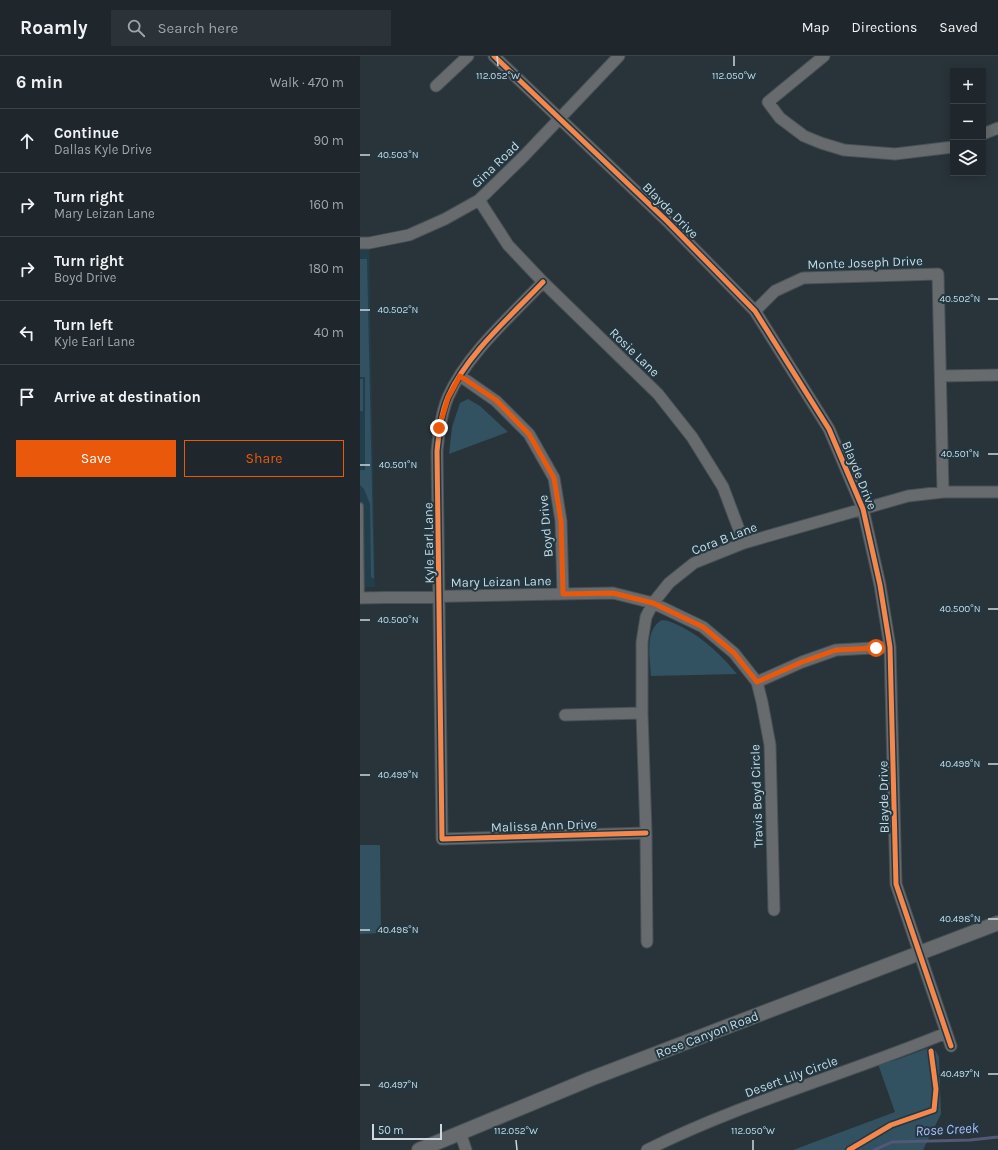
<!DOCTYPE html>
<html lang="en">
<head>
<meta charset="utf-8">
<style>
  body { margin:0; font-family:Karla,sans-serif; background:#2c3338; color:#f1f3f6 }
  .controls { position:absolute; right:12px; top:12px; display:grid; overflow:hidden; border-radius:0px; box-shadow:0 2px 10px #0003 }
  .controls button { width:36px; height:36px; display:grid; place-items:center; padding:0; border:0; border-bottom:1px solid #3c4448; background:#1f272c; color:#f1f3f6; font:20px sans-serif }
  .scale { position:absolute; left:12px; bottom:10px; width:70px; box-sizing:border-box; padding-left:4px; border:2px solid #cbd8df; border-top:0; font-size:11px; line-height:14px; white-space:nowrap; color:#cbd8df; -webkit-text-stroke:3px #213742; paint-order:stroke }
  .stop { position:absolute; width:12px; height:12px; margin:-9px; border:3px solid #ea580c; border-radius:50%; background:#fff }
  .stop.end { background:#ea580c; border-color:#fff; box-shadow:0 1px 4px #0008 }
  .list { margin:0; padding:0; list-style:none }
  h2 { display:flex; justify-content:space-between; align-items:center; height:52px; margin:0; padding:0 16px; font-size:17px }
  h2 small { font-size:13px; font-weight:400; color:#a1a5a9 }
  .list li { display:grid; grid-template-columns:26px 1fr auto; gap:12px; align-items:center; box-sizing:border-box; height:64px; padding:0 16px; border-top:1px solid #3c4448 }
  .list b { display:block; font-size:15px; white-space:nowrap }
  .list p { margin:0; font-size:13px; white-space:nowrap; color:#a1a5a9 }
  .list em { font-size:13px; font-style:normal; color:#a1a5a9 }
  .actions { display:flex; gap:8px; padding:12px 16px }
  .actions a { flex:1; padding:9px 0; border:1px solid #ea580c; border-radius:0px; text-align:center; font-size:14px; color:#ea580c }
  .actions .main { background:#ea580c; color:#fff }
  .icon { flex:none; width:22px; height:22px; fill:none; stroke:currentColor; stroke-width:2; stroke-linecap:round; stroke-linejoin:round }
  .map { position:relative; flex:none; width:638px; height:1094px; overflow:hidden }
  header { display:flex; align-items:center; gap:24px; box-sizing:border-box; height:56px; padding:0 20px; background:#1f272c; border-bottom:1px solid #3c4448 }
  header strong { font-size:19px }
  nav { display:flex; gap:22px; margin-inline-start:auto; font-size:14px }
  .search { width:280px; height:36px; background:#2c3338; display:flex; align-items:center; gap:10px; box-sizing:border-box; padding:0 14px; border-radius:0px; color:#a1a5a9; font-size:15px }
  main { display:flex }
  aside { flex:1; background:#1f272c }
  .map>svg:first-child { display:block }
</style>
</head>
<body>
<header>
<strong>Roamly</strong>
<div class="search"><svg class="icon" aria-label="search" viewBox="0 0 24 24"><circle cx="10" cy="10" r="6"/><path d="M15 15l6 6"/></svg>Search here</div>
<nav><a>Map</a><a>Directions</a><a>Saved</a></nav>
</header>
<main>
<aside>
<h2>6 min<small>Walk · 470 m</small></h2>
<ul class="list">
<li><svg class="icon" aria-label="ahead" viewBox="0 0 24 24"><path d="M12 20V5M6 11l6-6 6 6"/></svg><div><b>Continue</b><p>Dallas Kyle Drive</p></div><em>90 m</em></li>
<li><svg class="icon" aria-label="right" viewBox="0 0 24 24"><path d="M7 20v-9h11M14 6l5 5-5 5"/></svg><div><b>Turn right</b><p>Mary Leizan Lane</p></div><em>160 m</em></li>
<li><svg class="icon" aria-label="right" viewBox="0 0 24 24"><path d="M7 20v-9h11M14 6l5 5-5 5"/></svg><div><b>Turn right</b><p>Boyd Drive</p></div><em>180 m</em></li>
<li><svg class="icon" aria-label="left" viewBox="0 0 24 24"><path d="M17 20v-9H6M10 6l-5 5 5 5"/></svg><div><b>Turn left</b><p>Kyle Earl Lane</p></div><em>40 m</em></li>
<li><svg class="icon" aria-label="arrive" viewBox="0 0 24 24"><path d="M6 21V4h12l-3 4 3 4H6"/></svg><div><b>Arrive at destination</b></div></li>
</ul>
<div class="actions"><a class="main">Save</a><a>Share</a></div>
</aside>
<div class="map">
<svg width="638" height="1094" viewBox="0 0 638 1094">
  <rect width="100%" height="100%" fill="#29343a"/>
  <!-- built -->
  <path fill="#233e4b" d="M0,187H9L15,531H0Z"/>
  <!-- green -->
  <path fill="#325161" d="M0,203H7L14,523L11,521L10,448L4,433L0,429V414H5V321H0Z
    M0,323H3V355H0Z
    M108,343L120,350L148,376L89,398L92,371L100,347Z
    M302,564C309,564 315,568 322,571C345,583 361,599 377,618L291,620C290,603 284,573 302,564Z
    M0,789H20L21,877L0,878Z
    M568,992L576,995L579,1001L581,1058L563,1094H433L535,1056L518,1008L536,1004Z"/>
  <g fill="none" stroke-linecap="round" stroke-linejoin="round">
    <!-- stream -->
    <path stroke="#535879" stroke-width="3" d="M514,1094L532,1086L610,1084L638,1081"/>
    <defs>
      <path id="service" d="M0,450L1,542"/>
      <path id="minor" d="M134,0L307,165L395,255L469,373L503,453L520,529L530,591L536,828L591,990
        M464,0L408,46L420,62L444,80L461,87L484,94L535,98L593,91
        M76,30L108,0
        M623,78L638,72
        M119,144L148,189L183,226L298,338L332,381L363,431L384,487
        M0,187H9L49,179L85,163L119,144L164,100L259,0
        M183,226C151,260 107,298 88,341C81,358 79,377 77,395L82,783L286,777
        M395,255L415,235L443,222L578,218L583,436
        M100,320L136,345L169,378L194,422L201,465L203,538
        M581,320L638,319
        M0,542L253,537L293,547L343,571L374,597L397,626L402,646L410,689L414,854
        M397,626L442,606L476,594L530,591
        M205,659L282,657
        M287,886L286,777L282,657V586L286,561L293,547L309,527L334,507L384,487L548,440L583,436H638
        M100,1076L106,1094
        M287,1094C383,1046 487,1018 586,977"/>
      <path id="tertiary" d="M59,1094L230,1023L638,867"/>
    </defs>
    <!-- service casing -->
    <use href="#service" stroke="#485156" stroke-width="8"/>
    <!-- minor casing -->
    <use href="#minor" stroke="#485156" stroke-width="13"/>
    <!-- tertiary casing -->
    <use href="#tertiary" stroke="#485156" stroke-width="16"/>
    <!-- service -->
    <use href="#service" stroke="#686b6e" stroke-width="5.5"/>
    <!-- minor -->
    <use href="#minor" stroke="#686b6e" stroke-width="11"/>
    <!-- tertiary -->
    <use href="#tertiary" stroke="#686b6e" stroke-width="14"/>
    <defs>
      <path id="cycleway" d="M134,0L307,165L395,255L469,373L503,453L520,529L530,591L536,828L591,990
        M183,226C151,260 107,298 88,341C81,358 79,377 77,395L82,783L286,777
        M489,1094L531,1069L574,1054L576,1033L571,995"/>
    </defs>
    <!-- cycleway casing -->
    <use href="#cycleway" stroke="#213742" stroke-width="8"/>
    <!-- cycleway -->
    <use href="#cycleway" stroke="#f5874c" stroke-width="5"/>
  </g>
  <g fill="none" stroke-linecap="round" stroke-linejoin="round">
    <!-- route -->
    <path stroke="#ea580c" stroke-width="5" d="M79,372L88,342L100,320L136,344L169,378L194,422L201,465L203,538L253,537L293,547L343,571L374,597L397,626L442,606L476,594L516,592"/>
  </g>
  <!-- ticks -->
  <path fill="none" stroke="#cbd8df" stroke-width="1.5" d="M137,0L138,10M374,0V10M0,99H10M628,243H638M0,254H10M628,398H638M0,409H10M628,553H638M0,564H10M628,708H638M0,719H10M628,863H638M0,874H10M628,1018H638M0,1029H10M156,1084L157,1094M393,1084V1094"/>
  <g text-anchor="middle" stroke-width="4" stroke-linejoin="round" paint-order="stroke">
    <!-- street labels -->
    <g font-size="13" fill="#cbd8df" stroke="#213742">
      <text transform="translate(135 108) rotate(-44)" y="5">Gina Road</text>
      <text transform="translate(311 154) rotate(45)" y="5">Blayde Drive</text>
      <text transform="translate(505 206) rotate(-2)" y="5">Monte Joseph Drive</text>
      <text transform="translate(275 296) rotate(44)" y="5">Rosie Lane</text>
      <text transform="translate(500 419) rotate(68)" y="5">Blayde Drive</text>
      <text transform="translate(185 470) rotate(-95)" y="5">Boyd Drive</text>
      <text transform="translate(364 482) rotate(-21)" y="5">Cora B Lane</text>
      <text transform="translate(68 487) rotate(-91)" y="5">Kyle Earl Lane</text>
      <text transform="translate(141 525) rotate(-1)" y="5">Mary Leizan Lane</text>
      <text transform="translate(396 740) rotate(-92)" y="5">Travis Boyd Circle</text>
      <text transform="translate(523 741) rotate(-91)" y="5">Blayde Drive</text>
      <text transform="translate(184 769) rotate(-2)" y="5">Malissa Ann Drive</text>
      <text transform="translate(347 978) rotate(-21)" y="5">Rose Canyon Road</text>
      <text transform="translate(431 1020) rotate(-20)" y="5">Desert Lily Circle</text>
    </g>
    <!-- water labels -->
    <g font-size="14" font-style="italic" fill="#b3bcf8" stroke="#213742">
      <text transform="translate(587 1073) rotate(-3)" y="5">Rose Creek</text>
    </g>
  </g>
  <g font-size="10" text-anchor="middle" fill="#cbd8df" stroke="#213742" stroke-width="4" stroke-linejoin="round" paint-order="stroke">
    <text x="138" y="23">112.052°W</text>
    <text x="374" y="23">112.050°W</text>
    <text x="38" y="102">40.503°N</text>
    <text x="600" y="246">40.502°N</text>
    <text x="38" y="257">40.502°N</text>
    <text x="600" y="401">40.501°N</text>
    <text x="38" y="412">40.501°N</text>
    <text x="600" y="556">40.500°N</text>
    <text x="38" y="567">40.500°N</text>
    <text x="600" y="711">40.499°N</text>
    <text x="38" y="722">40.499°N</text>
    <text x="600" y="866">40.498°N</text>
    <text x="38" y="877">40.498°N</text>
    <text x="600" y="1021">40.497°N</text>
    <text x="38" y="1032">40.497°N</text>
    <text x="156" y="1078">112.052°W</text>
    <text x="393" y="1078">112.050°W</text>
  </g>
</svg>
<div class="controls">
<button>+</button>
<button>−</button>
<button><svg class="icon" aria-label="layers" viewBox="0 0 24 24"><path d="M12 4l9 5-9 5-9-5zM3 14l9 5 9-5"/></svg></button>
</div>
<div class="scale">50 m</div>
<div class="stop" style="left:516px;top:592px"></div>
<div class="stop end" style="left:79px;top:372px"></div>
</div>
</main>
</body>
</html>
